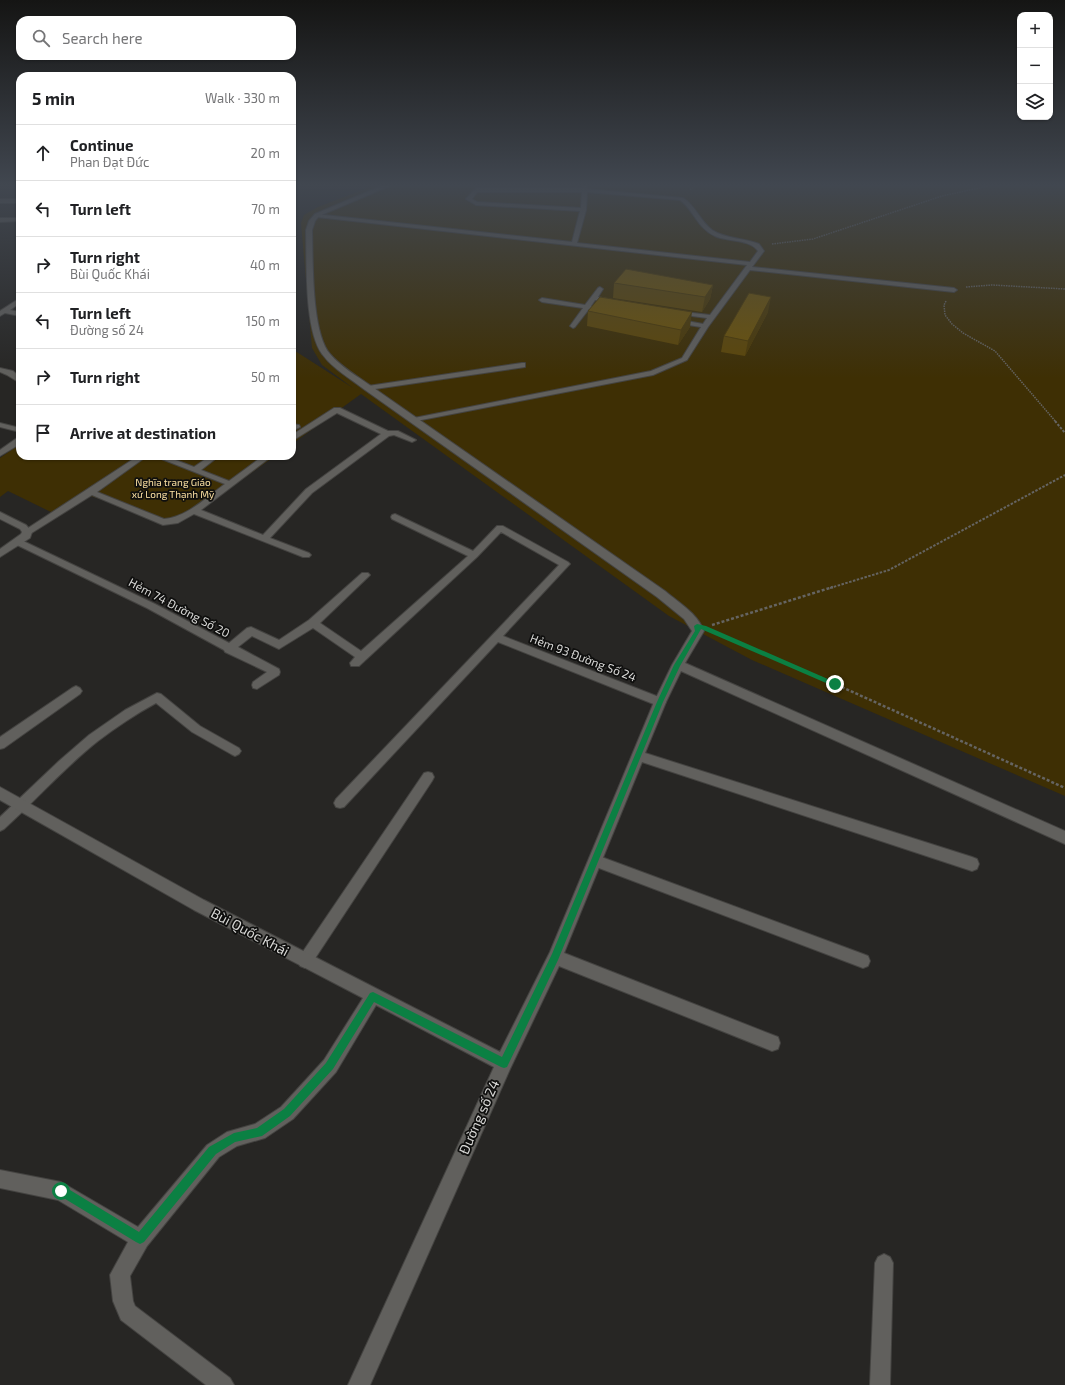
<!DOCTYPE html>
<html lang="en">
<head>
<meta charset="utf-8">
<style>
  body { margin:0; font-family:"Exo 2",sans-serif; background:#f6f6f6; color:#202124 }
  .controls { position:absolute; right:12px; top:12px; display:grid; overflow:hidden; border-radius:8px; box-shadow:0 1px 3px #0004 }
  .controls button { width:36px; height:36px; display:grid; place-items:center; padding:0; border:0; border-bottom:1px solid #e0e0e0; background:#fff; color:#202124; font:20px sans-serif }
  .stop { position:absolute; width:12px; height:12px; margin:-9px; border:3px solid #0b8043; border-radius:50%; background:#fff }
  .stop.end { background:#0b8043; border-color:#fff; box-shadow:0 1px 4px #0008 }
  .list { margin:0; padding:0; list-style:none }
  h2 { display:flex; justify-content:space-between; align-items:center; height:52px; margin:0; padding:0 16px; font-size:17px }
  h2 small { font-size:13px; font-weight:400; color:#757577 }
  .list li { display:grid; grid-template-columns:26px 1fr auto; gap:12px; align-items:center; box-sizing:border-box; height:56px; padding:0 16px; border-top:1px solid #e0e0e0 }
  .list b { display:block; font-size:15px; white-space:nowrap }
  .list p { margin:0; font-size:13px; white-space:nowrap; color:#757577 }
  .list em { font-size:13px; font-style:normal; color:#757577 }
  .icon { flex:none; width:22px; height:22px; fill:none; stroke:currentColor; stroke-width:2; stroke-linecap:round; stroke-linejoin:round }
  .map { position:relative; flex:none; width:1065px; height:1385px; overflow:hidden }
  .search { position:absolute; background:#fff; box-shadow:0 1px 3px #0004; left:16px; top:16px; width:280px; height:44px; display:flex; align-items:center; gap:10px; box-sizing:border-box; padding:0 14px; border-radius:12px; color:#757577; font-size:15px }
  .panel { position:absolute; background:#fff; box-shadow:0 1px 3px #0004; left:16px; top:72px; width:280px; height:388px; border-radius:12px }
  .map>svg:first-child { display:block }
</style>
</head>
<body>
<div class="map">
<svg width="1065" height="1385" viewBox="0 0 1065 1385">
  <rect width="100%" height="100%" fill="#272624"/>
  <!-- green -->
  <path fill="#3e2f04" d="M378,184H1065V796L752,660L669,616L361,394L292,444V349L353,388L322,365L312,348L301,223L304,215L318,207Z
    M20,444V456H275L191,516L172,522L84,494L55,514L8,491L0,497V458Z"/>
  <g fill="none" stroke-linecap="round" stroke-linejoin="round">
    <defs>
      <path id="service" d="M583,184H587V189L683,198C695,205 700,221 712,230C726,239 744,238 759,244L764,251L752,267L954,288L957,290L954,292L750,270L708,327L687,360L653,375L411,422V418H414L651,371L682,358L701,327L676,323L673,321L676,319L703,324L707,318L677,314L674,312L675,311L710,315L747,265L317,217L315,216V214L572,242L580,211L476,205L466,199L476,188H582ZM477,192H582L581,208L477,202L472,199ZM587,192L680,200C694,210 697,228 715,236C728,242 750,239 758,251L750,262L577,243L586,210Z
        M0,199H20V203H0Z
        M0,218H19L20,221L0,222Z
        M600,287L603,289L598,297L616,301L613,303L595,300L591,306L608,309V311L589,309L575,327L573,328L570,326L583,308L542,302L539,300L542,298L585,305L598,288Z
        M20,298V303L10,310L20,312V316L5,313L0,316V311Z
        M522,363H525V367L368,390L364,388L368,386Z
        M0,368L13,371L20,377V383L7,375L0,372Z
        M334,408H340L388,431H398L416,440L412,442L394,435L389,436L312,493L270,538L309,553L311,555L309,557H303L194,514L178,523L163,525L92,495L30,534L27,535L22,532L138,456H147L97,492L164,519C187,517 207,497 225,484L154,456H165L194,467L210,456H219L201,470L229,481L263,456H272L201,510L263,535L306,489L381,434L337,413L292,441V435Z
        M0,423L20,428V432L0,427Z
        M292,424L299,425L300,427L296,429L292,428Z
        M17,438H20V444L0,456V450Z
        M395,514L473,551L497,526H503L568,562L570,564L568,566L503,636L664,699L666,702L664,705L660,706L656,705L498,642L344,807L340,808L336,807L334,803L336,799L559,565L501,532L477,557L359,666H351L350,663L355,657L313,628L279,649L252,636L238,647L279,669L280,672L279,675L257,689L253,688L252,685L253,682L267,672L225,652L224,650L147,608L15,544L13,542L15,540H21L155,604L229,643L247,628L251,627L279,640L309,620L362,573H368L370,575L368,577L320,623L361,651L468,556L392,519L391,517L392,515Z
        M157,693L161,694L200,726L239,748L241,751L239,754L235,756L231,754L192,732L156,703C136,714 116,727 98,741C64,768 36,800 4,829L0,831V817L59,761L89,735L125,710Z
        M428,772L432,773L434,777L432,781L310,966L305,968L300,966L298,961L300,956L424,773Z
        M596,855L863,954L868,956L870,961L868,966L863,968L591,865L589,861L591,857Z
        M884,1254L890,1257L893,1263L890,1385H870L875,1263L878,1257Z"/>
      <path id="minor" d="M386,184H394L319,216L315,221L312,230C313,259 311,332 330,354C341,367 357,376 371,386L665,591C679,603 697,613 704,631L685,663L1065,831V844L681,671L666,702L645,753L972,857L977,859L979,864L977,869L972,871L642,762L564,953L778,1037L780,1043L778,1049L772,1051L559,966L510,1069L370,1385H348L494,1067L376,1005L336,1072L293,1119L265,1138L237,1146L219,1157L147,1246L130,1276L133,1301L135,1306L230,1378L234,1385H206L121,1320L113,1301L110,1275L128,1242L58,1200L0,1188V1170L61,1182L138,1227L207,1145L227,1132L255,1124L281,1107L324,1060L363,998L194,910L0,800V787L204,900L500,1052L550,952L654,702L672,665L692,631L684,619L657,597L365,390C351,379 333,369 322,354C304,329 307,262 306,230L309,221L315,214Z
        M0,512L26,525L32,532L30,538L0,557V549L21,534L22,532L20,529L0,519Z
        M76,686L80,688L82,691L80,694L4,748L0,749V737L72,688Z"/>
    </defs>
    <!-- service casing -->
    <use href="#service" stroke="#444341" stroke-width="2"/>
    <!-- minor casing -->
    <use href="#minor" stroke="#444341" stroke-width="2"/>
    <!-- path-far2 -->
    <path stroke="#656462" stroke-width="1.5" stroke-dasharray="1.5 1" stroke-linecap="butt" d="M690,190L697,184
      M772,244L813,239L942,196L997,184
      M966,287L992,285L1065,289
      M946,301L944,305L945,315L952,324L963,333L995,351L1056,422"/>
    <!-- path-far1 -->
    <path stroke="#656462" stroke-width="2" stroke-dasharray="2.5 1.5" stroke-linecap="butt" d="M1055,421L1065,433
      M830,588L889,570L1065,475"/>
    <!-- path -->
    <path stroke="#656462" stroke-width="2.5" stroke-dasharray="3 2" stroke-linecap="butt" d="M712,625L833,587
      M713,632L835,684L1065,788"/>
    <!-- service -->
    <use href="#service" fill="#61605d" fill-rule="evenodd"/>
    <!-- minor -->
    <use href="#minor" fill="#61605d" fill-rule="evenodd"/>
  </g>
  <!-- wall -->
  <path fill="#5d4708" d="M614,283L713,285L710,299L702,312L613,298Z
    M588,311L690,327L678,345L587,326Z
    M768,312L745,356L721,352L724,336Z"/>
  <!-- shaded-wall -->
  <path fill="#4c3a06" d="M713,285L710,299L702,312L705,297Z
    M771,297L768,312L745,356L748,341Z
    M692,312L690,327L678,345L681,330Z"/>
  <!-- building -->
  <path fill="#6c5309" stroke="#4c3a06" d="M626,269L713,285L705,297L614,283Z
    M749,293L771,297L748,341L724,336Z
    M600,297L692,312L681,330L588,311Z"/>
  <!-- sky -->
  <linearGradient id="sky" x2="0" y2="1"><stop stop-color="#151514"/><stop offset="0.49" stop-color="#414750"/><stop offset="1" stop-color="#414750" stop-opacity="0"/></linearGradient>
  <rect width="1065" height="378" fill="url(#sky)"/>
  <!-- route -->
  <path fill="#0b8043" d="M697,624L706,626L837,683L838,684L837,686H833L701,629L680,666L663,702L558,960L507,1067L504,1068L501,1067L374,1002L333,1069L290,1116L262,1136L235,1142L216,1154L144,1242L140,1244L136,1242L57,1194L56,1191L57,1187L61,1186L65,1187L139,1232L209,1147L234,1133L257,1128L284,1109L326,1063L370,993L373,992L502,1057L552,954L657,702L674,665L695,631L694,626Z"/>
  <g text-anchor="middle" stroke-width="3.5" stroke-linejoin="round" paint-order="stroke">
    <!-- far-park labels -->
    <g font-size="10" fill="#fce1a2" stroke="#0f0f0e">
      <text x="173" y="486">Nghĩa trang Giáo<tspan x="173" dy="12">xứ Long Thạnh Mỹ</tspan></text>
    </g>
    <!-- street labels -->
    <g font-size="12" fill="#d8d8d6" stroke="#0f0f0e">
      <text transform="translate(179 608) rotate(28)" y="4">Hẻm 74 Đường Số 20</text>
      <text transform="translate(583 658) rotate(21)" y="4">Hẻm 93 Đường Số 24</text>
    </g>
    <!-- near-street labels -->
    <g font-size="14" fill="#d8d8d6" stroke="#0f0f0e">
      <text transform="translate(250 932) rotate(28)" y="5">Bùi Quốc Khái</text>
      <text transform="translate(479 1117) rotate(-66)" y="5">Đường số 24</text>
    </g>
  </g>
</svg>
<div class="controls">
<button>+</button>
<button>−</button>
<button><svg class="icon" aria-label="layers" viewBox="0 0 24 24"><path d="M12 4l9 5-9 5-9-5zM3 14l9 5 9-5"/></svg></button>
</div>
<div class="stop" style="left:61px;top:1191px"></div>
<div class="stop end" style="left:835px;top:684px"></div>
<div class="search"><svg class="icon" aria-label="search" viewBox="0 0 24 24"><circle cx="10" cy="10" r="6"/><path d="M15 15l6 6"/></svg>Search here</div>
<section class="panel">
<h2>5 min<small>Walk · 330 m</small></h2>
<ul class="list">
<li><svg class="icon" aria-label="ahead" viewBox="0 0 24 24"><path d="M12 20V5M6 11l6-6 6 6"/></svg><div><b>Continue</b><p>Phan Đạt Đức</p></div><em>20 m</em></li>
<li><svg class="icon" aria-label="left" viewBox="0 0 24 24"><path d="M17 20v-9H6M10 6l-5 5 5 5"/></svg><div><b>Turn left</b></div><em>70 m</em></li>
<li><svg class="icon" aria-label="right" viewBox="0 0 24 24"><path d="M7 20v-9h11M14 6l5 5-5 5"/></svg><div><b>Turn right</b><p>Bùi Quốc Khái</p></div><em>40 m</em></li>
<li><svg class="icon" aria-label="left" viewBox="0 0 24 24"><path d="M17 20v-9H6M10 6l-5 5 5 5"/></svg><div><b>Turn left</b><p>Đường số 24</p></div><em>150 m</em></li>
<li><svg class="icon" aria-label="right" viewBox="0 0 24 24"><path d="M7 20v-9h11M14 6l5 5-5 5"/></svg><div><b>Turn right</b></div><em>50 m</em></li>
<li><svg class="icon" aria-label="arrive" viewBox="0 0 24 24"><path d="M6 21V4h12l-3 4 3 4H6"/></svg><div><b>Arrive at destination</b></div></li>
</ul>
</section>
</div>
</body>
</html>
